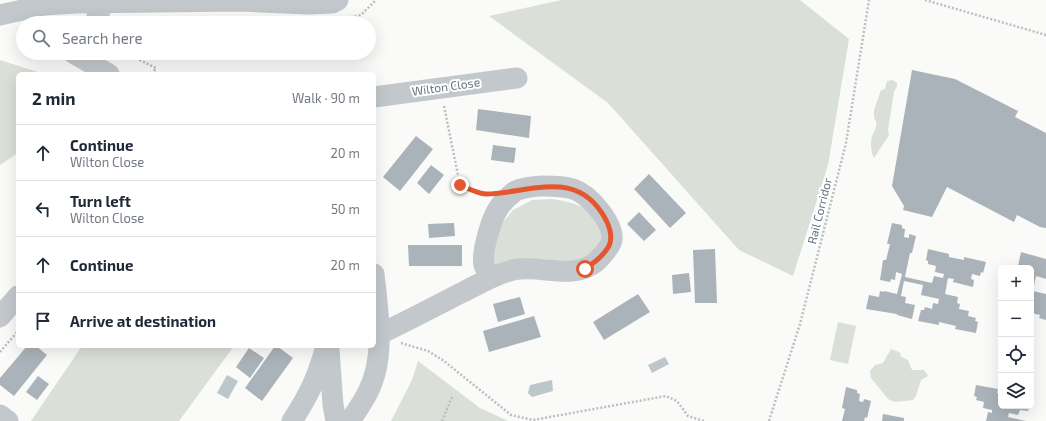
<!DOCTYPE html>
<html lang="en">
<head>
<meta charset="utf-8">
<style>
  body { margin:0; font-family:"Exo 2",sans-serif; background:#f6f6f7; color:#1f2937 }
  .controls { position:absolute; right:12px; bottom:12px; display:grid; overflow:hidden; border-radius:6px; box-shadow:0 4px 16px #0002 }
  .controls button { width:36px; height:36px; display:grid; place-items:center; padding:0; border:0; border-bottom:1px solid #e0e1e3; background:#fff; color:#1f2937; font:20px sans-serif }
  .stop { position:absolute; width:12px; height:12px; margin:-9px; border:3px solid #e4572e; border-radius:50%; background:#fff }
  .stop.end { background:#e4572e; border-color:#fff; box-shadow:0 1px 4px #0008 }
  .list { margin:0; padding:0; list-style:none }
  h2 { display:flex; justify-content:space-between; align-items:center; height:52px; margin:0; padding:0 16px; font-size:17px }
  h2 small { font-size:13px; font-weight:400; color:#747a83 }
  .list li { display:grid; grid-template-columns:26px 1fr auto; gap:12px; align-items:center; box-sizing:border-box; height:56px; padding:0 16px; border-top:1px solid #e0e1e3 }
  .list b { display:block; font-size:15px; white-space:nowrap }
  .list p { margin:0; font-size:13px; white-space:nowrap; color:#747a83 }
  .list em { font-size:13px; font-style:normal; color:#747a83 }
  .icon { flex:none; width:22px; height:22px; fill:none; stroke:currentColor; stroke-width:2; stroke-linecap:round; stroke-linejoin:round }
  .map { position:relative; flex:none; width:1046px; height:421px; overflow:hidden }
  .search { position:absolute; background:#fff; box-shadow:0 4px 16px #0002; left:16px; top:16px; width:360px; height:44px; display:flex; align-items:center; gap:10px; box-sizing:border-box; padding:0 14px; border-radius:22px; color:#747a83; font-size:15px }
  .panel { position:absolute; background:#fff; box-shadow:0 4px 16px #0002; left:16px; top:72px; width:360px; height:276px; border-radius:6px }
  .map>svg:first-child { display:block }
</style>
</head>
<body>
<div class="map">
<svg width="1046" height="421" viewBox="0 0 1046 421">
  <rect width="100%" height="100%" fill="#fafaf8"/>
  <!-- green -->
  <path fill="#dadfd7" d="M562,0H800L849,39L828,165L793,276L739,250L608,103L489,16Z
    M0,60L44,74H18V153L0,165Z
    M893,80L897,83V86L894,92L888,130L889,135L874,158C871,152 870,143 872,136C875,129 879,125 874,118V110L881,90L885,89L887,81Z
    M552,199C586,204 598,211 606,245L574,266L545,259H523L490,270L499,227L513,210L532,200Z
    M838,322L856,326L848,364L830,360Z
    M82,346H234L179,421H31Z
    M891,349L901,353L900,356L908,360L912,370H924L928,376L921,380L916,396L913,400L895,402L888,399L871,378L870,371L875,365L883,363Z
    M418,361L480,408L508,421H391L412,380Z"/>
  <!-- water -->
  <path fill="#bbc7cb" d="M665,357L669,364L652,373L648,365Z
    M227,375L238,381L228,399L217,393Z
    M552,380L553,391L532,397L528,393L530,385Z"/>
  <!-- building -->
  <path fill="#aab3b9" d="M912,70L955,79L1018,111L1015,117L1046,133V228L1040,227L1017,215L1014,222L947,187L932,217L903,210L904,206L892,186Z
    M478,109L531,116L529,138L476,130Z
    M416,136L433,149L400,191L383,177Z
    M493,145L516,148L514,163L491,160Z
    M431,165L444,175L429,194L417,183Z
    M649,174L686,213L670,228L634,189Z
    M639,212L656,230L644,241L627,224Z
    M454,223L455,236L429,238L428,224Z
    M892,223L902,225V228L905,229L904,237L909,238V234L916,236L912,253H910L905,277L932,283L934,276L943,278L944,274L935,272L936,266L928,264V261L926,260L928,249L949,254V257L964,260V257L986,262L983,273L981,272L980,276L972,274L971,279L974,280L973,287L953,282L954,279L948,278L945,294L958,297L957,303L960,304L959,309L969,311L968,316L976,318L975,321L978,322L976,333L955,329L956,326L939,322V325L918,321L921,310H924L925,307L932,309L933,303L938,304L939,299L921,295L923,285L904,281L901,296L906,297L905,303L915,305L912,319L897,315V314L866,309L869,295L879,297L880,291L884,292V291L897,294L902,274L896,272L895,280L891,279L890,282L880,280L883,260H886L890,244H887Z
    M408,245H462V266H409Z
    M715,249L717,303H695L693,250Z
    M1021,252L1046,259V279L1036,276L1033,291L1046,294V320L1039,318L1040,315L1031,313V268L1018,266Z
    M689,273L691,292L673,294L672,275Z
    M638,294L650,312L604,340L593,322Z
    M520,297L525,314L498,322L493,304Z
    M534,316L541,337L489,352L483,331Z
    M27,346H36L47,355L14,396L0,385V378Z
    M275,346H277L293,358L262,401L245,388Z
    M249,348L264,358L250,378L236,367Z
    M38,376L49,384L37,400L26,392Z
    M976,385L998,389L997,393L1001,394V406H1031V397H1034L1031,408H1029L1028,411L1020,410L1018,415L1009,413L1008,417L1026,421H986L988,412L992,413V410L983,408L984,402L976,400L977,397L974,396Z
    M846,387L857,390V393L860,394L859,401L863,402L864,399L871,401L867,418L865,417L864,421H842L845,409L842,408Z
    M883,414L904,418V421H882Z"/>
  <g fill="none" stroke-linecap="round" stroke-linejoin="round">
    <!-- path -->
    <path stroke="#bbbfc2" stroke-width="2.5" stroke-dasharray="2 2" stroke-linecap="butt" d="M925,0L1046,35
      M343,19L361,15L376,0
      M18,29L23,33
      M48,53L56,58
      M125,53L156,68L152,74
      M444,106L460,185L484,194L488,193
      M401,343L428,351L444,361L511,415L533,420L666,396L677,401L688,416L704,421
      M0,352L18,331
      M442,421L452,397
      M769,421L800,324L846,143L869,0"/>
    <!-- minor -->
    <path stroke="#c3c8cc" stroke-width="21" d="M0,15L44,5L76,3L239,1L309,4L332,3L338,0
      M95,23L98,14L105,2
      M73,53L109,74
      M374,97L517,78
      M0,317L18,296
      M380,334C407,321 434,307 461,293C478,285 495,274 513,270C540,264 573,281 596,262C601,257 610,248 612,240C614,223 589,194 573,189C564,186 553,186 543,186C537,186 518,188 514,192C509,196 501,204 498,209C491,220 481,253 484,265C485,269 489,274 491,278
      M329,350L333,405L336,421
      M0,415L8,421
      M292,421C309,395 318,376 326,346
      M350,421C356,412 363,402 368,392C386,357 378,312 374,274"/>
  </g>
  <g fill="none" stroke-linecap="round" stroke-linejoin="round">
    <!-- route -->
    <path stroke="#e4572e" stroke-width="5" d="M460,185C467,188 478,194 486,194C531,193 578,167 606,220C610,228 613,237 609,246C603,256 595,262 585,269"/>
  </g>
  <g text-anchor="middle" stroke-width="4" stroke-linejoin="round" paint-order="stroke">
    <!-- street labels -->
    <g font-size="12" fill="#657683" stroke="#fff">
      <text transform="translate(446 87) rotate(-8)" y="4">Wilton Close</text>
      <text transform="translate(820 211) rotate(-76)" y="4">Rail Corridor</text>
    </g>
  </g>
</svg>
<div class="controls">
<button>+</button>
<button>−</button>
<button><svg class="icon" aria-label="locate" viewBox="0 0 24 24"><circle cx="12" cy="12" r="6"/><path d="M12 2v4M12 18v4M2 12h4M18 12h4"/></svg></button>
<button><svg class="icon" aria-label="layers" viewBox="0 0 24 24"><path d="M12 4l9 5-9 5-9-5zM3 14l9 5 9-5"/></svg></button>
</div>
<div class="stop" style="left:585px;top:269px"></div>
<div class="stop end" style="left:460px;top:185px"></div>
<div class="search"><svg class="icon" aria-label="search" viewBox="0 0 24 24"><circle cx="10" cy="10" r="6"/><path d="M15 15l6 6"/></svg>Search here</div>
<section class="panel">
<h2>2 min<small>Walk · 90 m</small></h2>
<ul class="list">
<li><svg class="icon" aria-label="ahead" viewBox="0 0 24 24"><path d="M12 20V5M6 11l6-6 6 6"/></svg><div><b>Continue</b><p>Wilton Close</p></div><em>20 m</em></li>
<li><svg class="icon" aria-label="left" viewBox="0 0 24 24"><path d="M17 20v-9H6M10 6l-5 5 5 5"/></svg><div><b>Turn left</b><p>Wilton Close</p></div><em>50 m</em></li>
<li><svg class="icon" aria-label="ahead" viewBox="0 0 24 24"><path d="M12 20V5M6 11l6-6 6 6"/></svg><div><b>Continue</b></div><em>20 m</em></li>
<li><svg class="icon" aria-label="arrive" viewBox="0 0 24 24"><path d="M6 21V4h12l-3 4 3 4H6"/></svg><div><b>Arrive at destination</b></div></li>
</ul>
</section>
</div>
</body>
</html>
